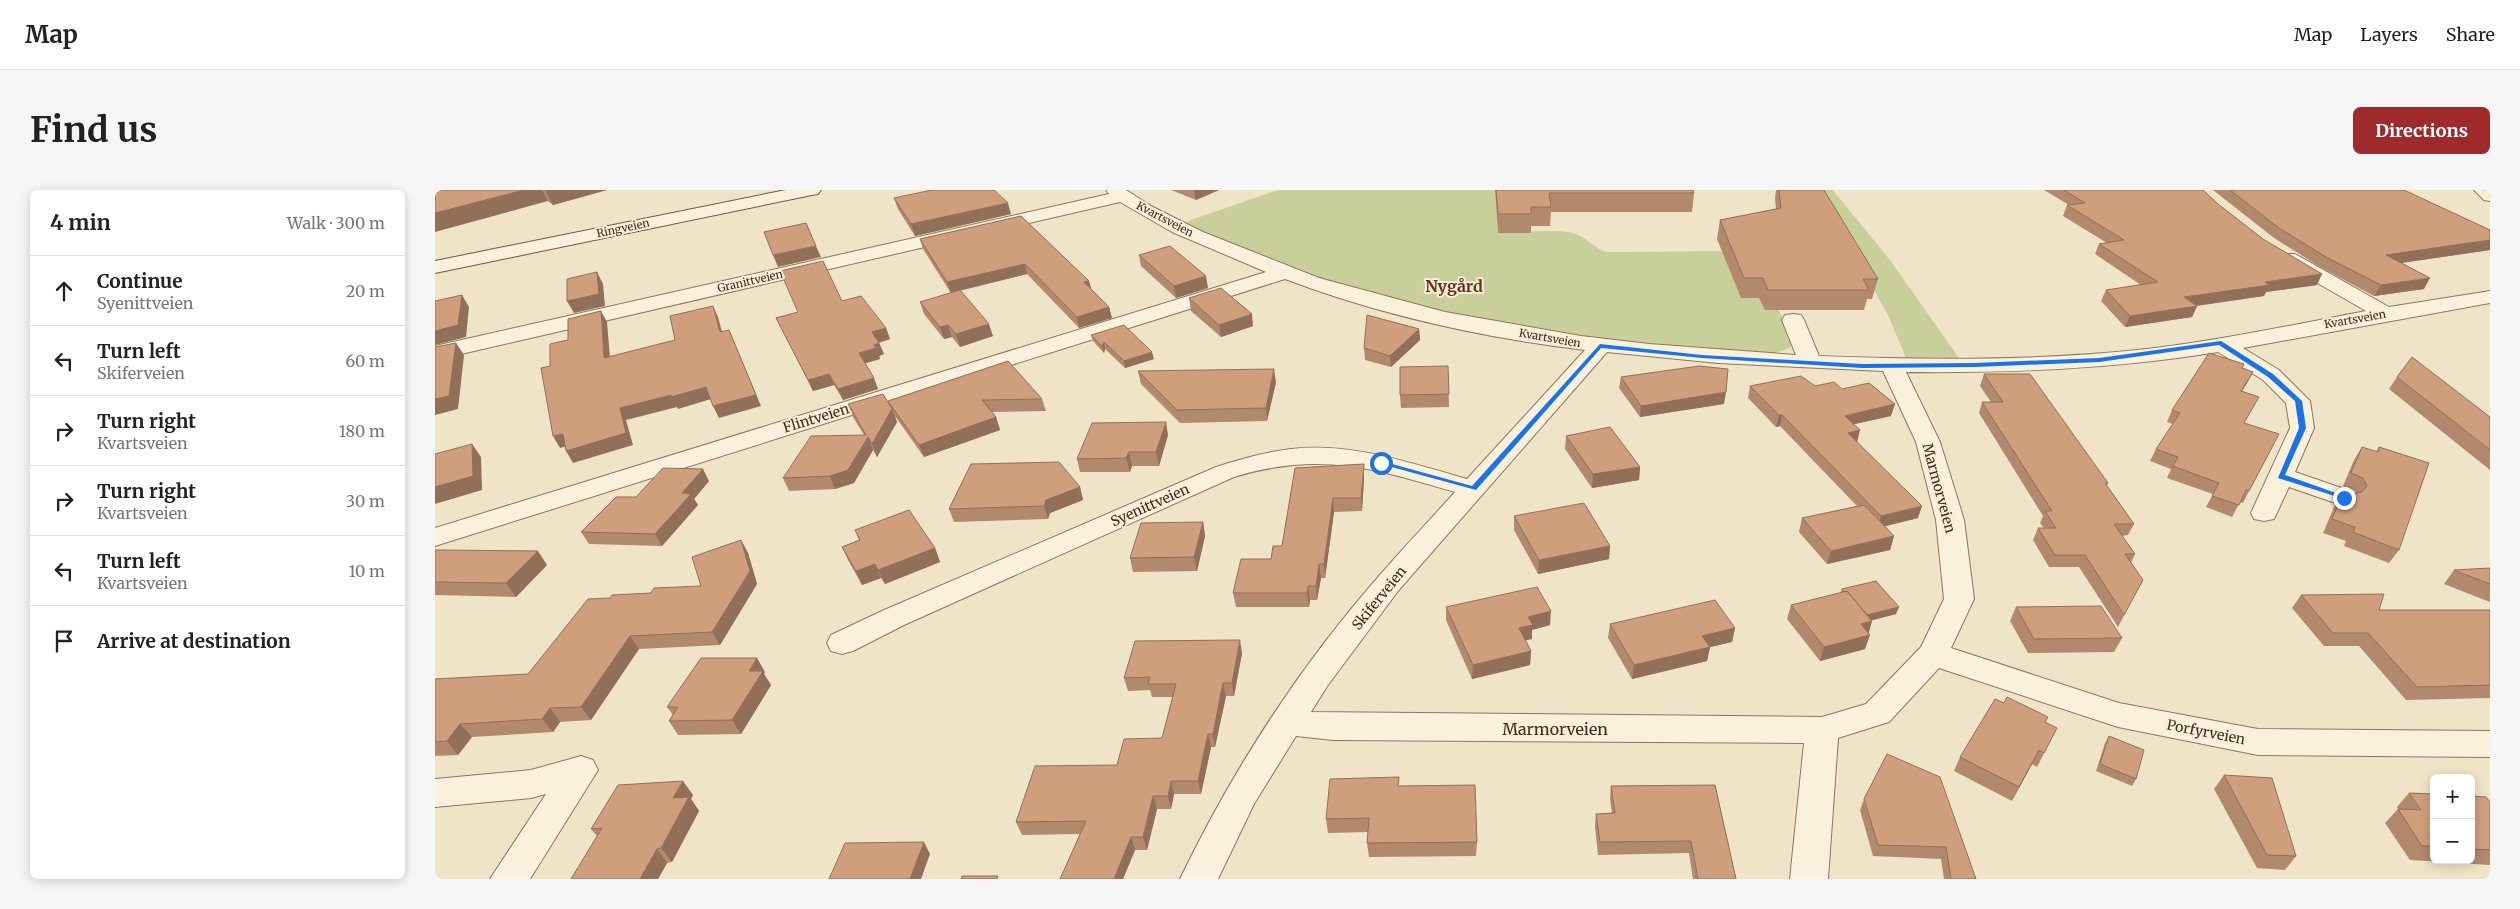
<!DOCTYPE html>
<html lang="en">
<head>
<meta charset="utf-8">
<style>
  body { margin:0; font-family:Merriweather,serif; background:#f6f6f6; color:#222 }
  .controls { position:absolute; right:15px; bottom:15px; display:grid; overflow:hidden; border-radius:8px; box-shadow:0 2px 12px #0003 }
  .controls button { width:45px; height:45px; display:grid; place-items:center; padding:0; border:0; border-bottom:1px solid #e0e0e0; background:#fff; color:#222; font:25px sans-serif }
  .stop { position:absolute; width:15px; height:15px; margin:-11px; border:4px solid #1a73e8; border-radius:50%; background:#fff }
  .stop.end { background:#1a73e8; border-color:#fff; box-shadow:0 1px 5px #0008 }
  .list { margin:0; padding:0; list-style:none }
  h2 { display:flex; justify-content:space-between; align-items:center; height:65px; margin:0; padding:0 20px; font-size:21px }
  h2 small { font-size:16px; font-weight:400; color:#767676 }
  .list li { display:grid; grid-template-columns:32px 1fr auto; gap:15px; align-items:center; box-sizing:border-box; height:70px; padding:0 20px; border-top:1px solid #e0e0e0 }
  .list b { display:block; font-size:19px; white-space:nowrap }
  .list p { margin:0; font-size:16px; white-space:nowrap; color:#767676 }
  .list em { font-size:16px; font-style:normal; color:#767676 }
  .icon { flex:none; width:28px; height:28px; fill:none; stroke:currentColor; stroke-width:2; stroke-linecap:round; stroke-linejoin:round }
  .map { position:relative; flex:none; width:2055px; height:689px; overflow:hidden; border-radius:8px }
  header { display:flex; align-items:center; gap:30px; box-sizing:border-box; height:70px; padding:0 25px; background:#fff; border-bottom:1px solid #e0e0e0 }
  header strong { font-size:24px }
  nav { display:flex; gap:28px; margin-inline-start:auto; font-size:18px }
  .intro { display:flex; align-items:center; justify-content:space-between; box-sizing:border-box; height:120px; padding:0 30px }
  h1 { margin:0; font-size:35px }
  .button { padding:12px 22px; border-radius:8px; background:#9e2a2b; color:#fff; font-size:18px; font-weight:700 }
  main { display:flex; gap:30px; padding:0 30px }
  aside { flex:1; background:#fff; border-radius:8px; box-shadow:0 2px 12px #0003 }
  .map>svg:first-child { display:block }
</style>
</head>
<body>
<header>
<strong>Map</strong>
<nav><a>Map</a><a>Layers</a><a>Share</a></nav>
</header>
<div class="intro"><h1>Find us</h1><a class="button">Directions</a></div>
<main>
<aside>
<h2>4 min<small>Walk · 300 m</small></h2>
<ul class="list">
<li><svg class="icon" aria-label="ahead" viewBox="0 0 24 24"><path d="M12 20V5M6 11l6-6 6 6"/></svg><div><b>Continue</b><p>Syenittveien</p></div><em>20 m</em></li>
<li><svg class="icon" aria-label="left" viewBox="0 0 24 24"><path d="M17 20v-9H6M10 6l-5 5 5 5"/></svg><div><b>Turn left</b><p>Skiferveien</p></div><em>60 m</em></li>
<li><svg class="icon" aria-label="right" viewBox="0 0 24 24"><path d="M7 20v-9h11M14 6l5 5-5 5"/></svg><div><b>Turn right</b><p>Kvartsveien</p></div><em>180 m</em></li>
<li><svg class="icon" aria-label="right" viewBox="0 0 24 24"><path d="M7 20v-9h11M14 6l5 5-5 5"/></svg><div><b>Turn right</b><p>Kvartsveien</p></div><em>30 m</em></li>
<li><svg class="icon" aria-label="left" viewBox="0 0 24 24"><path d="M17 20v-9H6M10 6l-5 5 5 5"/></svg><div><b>Turn left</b><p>Kvartsveien</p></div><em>10 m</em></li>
<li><svg class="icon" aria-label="arrive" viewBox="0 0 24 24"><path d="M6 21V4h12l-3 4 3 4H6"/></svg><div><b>Arrive at destination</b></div></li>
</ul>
</aside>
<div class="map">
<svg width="2055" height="689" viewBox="0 0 2055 689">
  <rect width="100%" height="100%" fill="#f0e4c8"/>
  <!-- green -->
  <path fill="#c9cf9b" d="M843,0H1060L1063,43C1082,43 1126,38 1141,44C1152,48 1159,58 1171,62L1306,61L1320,67L1358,152L1355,158L1340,163L1237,159L1082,138L971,114L867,83L753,35L752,32L756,30Z
    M1383,0H1398L1455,70L1524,168H1471L1453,125Z"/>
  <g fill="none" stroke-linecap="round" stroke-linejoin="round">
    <defs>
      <path id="minor" d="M671,0H691L716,16L768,42L884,88L1010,122L1146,146L1214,154L1361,165L1347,130L1350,125L1358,124L1366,125L1369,130L1384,166C1493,170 1603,171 1712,159C1786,150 1858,135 1931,121L1846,72L1843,68L1846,64H1860L1954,117L2055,101V113L1808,158L1844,180L1875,211L1879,238L1860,282L1918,302L1922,308L1918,314L1909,316L1854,297L1839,329L1829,331L1819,329L1816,323L1855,238L1851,213L1828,190L1783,162C1680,179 1576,183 1471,182L1505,252L1529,330L1539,409L1516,458L1684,513L1823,539L2055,541V567L1823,565L1683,537L1504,478L1454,532L1403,548L1393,689H1355L1369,553L898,550L861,546L819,614L783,689H745C797,581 865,476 944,386C969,357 995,330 1020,302C938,278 884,261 799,287L469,435L418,461L407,464L396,461L392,453L396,445L447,421L781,277C805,269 830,262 856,259C916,252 975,273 1032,289L1150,160C1049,148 945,125 850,89L0,356V338L831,82L737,42L685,12L0,170V156L674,4ZM1172,162L1283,173L1448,181L1481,252L1501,330L1509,409L1486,457L1431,514L1387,527L876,522L893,495L963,401Z
        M2039,0H2055V11L2049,10Z
        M146,566L158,570L163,580L95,689H55L111,604L96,608L0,617V589L96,580Z"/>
      <path id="secondary" d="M351,0H386L383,4L377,5L0,83V71Z"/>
    </defs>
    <!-- minor casing -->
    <use href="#minor" stroke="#8d765c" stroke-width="2"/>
    <!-- secondary casing -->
    <use href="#secondary" stroke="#6f573f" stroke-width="2"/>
    <!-- minor -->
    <use href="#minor" fill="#faf1dc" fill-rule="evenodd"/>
    <!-- secondary -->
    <use href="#secondary" fill="#faf1dc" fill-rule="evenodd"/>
  </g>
  <!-- wall -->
  <path fill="#b2896c" d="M0,0H172L118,15L113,11Z
    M736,0H784L761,10Z
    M1060,0H1258L1259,3L1257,22H1116L1115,36H1096V43H1063Z
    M1341,0H1389L1443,89L1437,109H1432L1429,120H1330L1324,108H1306L1282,49L1285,30L1341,19L1340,8Z
    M1609,0H1768L1783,14L1882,95L1831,102L1829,106L1762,116L1757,127L1690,137L1666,111L1671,100L1706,95L1660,64L1664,54L1672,53L1628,26L1632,15H1634Z
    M1778,0H1969L2055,60L1966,73L1989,99L1939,106L1885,77L1839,48Z
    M459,8L576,24L480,46L463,19Z
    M586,26L657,100L674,117L677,128L644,138L592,84L525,100L558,146L525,157L517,147L509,149L489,124L485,112L516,103L488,59L485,49Z
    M704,65L773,98L741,108L706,76Z
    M754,108L818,136L786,147L756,121Z
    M407,111L451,138L455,149L444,153L449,164L444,166L445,169L430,173L443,199L408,210L399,195L378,201L341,128Z
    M984,139L985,150L956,177L930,170L929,158Z
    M656,145L719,169L690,178L670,159L669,163L658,151Z
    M1013,176L1014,217L966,218L965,205Z
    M1807,178L1818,182L1807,201L1814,301L1808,313L1805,312L1797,327L1771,317L1778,304L1732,288L1736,279L1715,271L1721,259L1738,234L1732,232L1737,220Z
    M703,181L841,192L832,231L745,233L706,194Z
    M1549,184L1673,293L1672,296L1699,334L1693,345L1687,346L1700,364L1696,373L1708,390L1683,437L1644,377H1614L1598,350L1603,338H1609L1605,333L1608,326L1544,223L1547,212H1556L1545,196Z
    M1186,187L1289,214L1205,227L1184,198Z
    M1962,187L2055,227V280L1954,199Z
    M1315,196H1380L1407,199L1456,226L1419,234L1422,251L1483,328L1450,336L1459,346L1455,360L1392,374L1364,342L1367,328L1422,316L1345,236L1341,237L1313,208Z
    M607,209L611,221L557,222L561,227L565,240L489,267L460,226L462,232L442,267L438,260L419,293L400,299L354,301L348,288L429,245L418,227L413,214L455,215L453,211Z
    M733,245L724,276H697L695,282H645L642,269Z
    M1131,246L1205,277L1204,290L1157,298L1130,259Z
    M1927,257L1941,262L1944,257L1964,360L1954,373L1909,356L1911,351L1888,343L1900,315L1909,301L1917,304H1921L1920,301L1908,296L1919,270Z
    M860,278L929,288L927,321L899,322L890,388H886L882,410H875L874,417H801L798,403L836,369L847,356Z
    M274,291L259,309L263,315L227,356L154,354L146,342L201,307Z
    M645,297L648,310L615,323L613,329L519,332L514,319Z
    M1079,326L1175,356L1174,369L1103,384L1079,340Z
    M768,332L770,346L762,381L698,382L695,368Z
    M420,340L500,358L505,372L450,394L446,388L427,395L413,370L407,357L424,350Z
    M306,350L313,363L322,394L285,455L204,459L156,530L125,532L118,542L37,547L23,565L0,566V489L93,484L175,408L266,396Z
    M0,360L112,375L81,407L0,405Z
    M2055,378V412L2009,394L2019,380Z
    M1407,399L1461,424L1437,430L1430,459L1385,471L1352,429L1356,415L1405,403Z
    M1866,405L1944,420H2055V508L1971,510L1924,456H1889L1857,418Z
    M1011,417L1115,435L1097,440V449L1090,450L1096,461L1095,475L1037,489L1011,430Z
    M1581,417L1687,448L1679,462L1593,463L1575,431Z
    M1175,434L1300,438L1297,452L1275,457L1272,471L1197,489L1173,448Z
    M807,463L799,506H791L780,557H776L766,604H739L736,619H722L712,660H700L688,689H625L645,644L587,645L581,632L682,575L727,548L738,507H717L715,500L693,501L689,488Z
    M330,482L329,484L336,495L306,544L243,545L234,531L238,525L232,517Z
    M1610,532L1622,538L1602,577L1597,574L1577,611L1519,581L1525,567Z
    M1674,546L1701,589L1697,596L1661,581L1670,553Z
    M1452,564L1541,689H1509L1506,669L1438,666L1425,620L1429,609Z
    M1789,585L1861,666L1850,680L1822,678L1779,599Z
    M1280,595L1301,689H1258L1254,663L1163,665L1160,637L1161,624L1177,623L1175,609L1176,596Z
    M964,596L1042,652L1041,666L934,667L932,653L933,642L893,643L891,629Z
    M1974,603L1999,604V670H2036V606L2055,612V675L1975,670L1950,633L1963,619L1962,617Z
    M258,605L256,609L264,621L237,672L232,673L223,689H136L162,646L156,639Z"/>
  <!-- shaded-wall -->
  <path fill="#916f58" d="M89,0H107L113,11L0,42V23Z
    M110,0H172L118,15Z
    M759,0H784L761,10Z
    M573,13L576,24L480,46L476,34Z
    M2055,50V60L1945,76L1951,65Z
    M381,56L386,67L343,77L338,65Z
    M590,74L592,84L516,103L512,92Z
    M162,82L168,94L170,116L139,123L132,111Z
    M1887,84L1882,95L1831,102L1829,106L1744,118L1749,107L1830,92Z
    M771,86L773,98L741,108L739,96Z
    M1995,88L1989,99L1939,106L1946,95Z
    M654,91L657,101L649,92Z
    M27,105L34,117L31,147L0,155V141Z
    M278,116L283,127L290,153L285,142Z
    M1762,116L1757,127L1690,137L1695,126Z
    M674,117L677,128L644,138L642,127Z
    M166,121L172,132L176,180L169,168Z
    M817,124L818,136L786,147L784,135Z
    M554,134L558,146L525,157L521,144Z
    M513,135L517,147L509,149L505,137Z
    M451,138L455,149L441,153L437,142Z
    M984,139L985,150L956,177L955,166Z
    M294,140L326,216L284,228L278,216Z
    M669,152L670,159L669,163L667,156Z
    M21,153L29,165L23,219L0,225V209Z
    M444,153L449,164L444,166L445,169L428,174L424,163L439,155Z
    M717,162L719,169L690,178L689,171Z
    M839,179L841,192L832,231L831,218Z
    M1818,182L1812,193L1800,212L1806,201Z
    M394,184L399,195L378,201L373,190Z
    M439,188L443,199L408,210L403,199Z
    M271,197L276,209L243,219L242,217L191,230L198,255L138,273L131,261L185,218L236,205Z
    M1291,202L1289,214L1205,227L1206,216Z
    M1460,214L1456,226L1407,237L1410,226Z
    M457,219L462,232L442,267L437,254Z
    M1344,225H1347L1345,236L1341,237Z
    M561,227L565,240L489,267L484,255Z
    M731,232L733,245L724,276L721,262Z
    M1425,240L1422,252L1413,243Z
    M128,244L135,255L125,258L118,246Z
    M433,247L438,260L419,293L400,299L395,286Z
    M37,254L46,267L47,300L0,314V297Z
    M694,262L697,276L695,282L691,268Z
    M929,274V288L927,321L926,308Z
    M1205,277L1204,290L1157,298L1158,284Z
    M268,279L274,291L259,309L263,315L227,356L220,344L247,303Z
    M645,297L648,310L615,323L613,329L609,316L611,310Z
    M898,308L899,322L890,388L889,374Z
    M1487,316L1483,328L1443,338L1446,326Z
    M768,332L770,346L762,381L759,367Z
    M1459,346L1455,360L1392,374L1396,361Z
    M306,350L313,363L322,394L285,455L277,442Z
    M1175,356L1174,369L1103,384L1104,370Z
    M500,358L505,372L450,394L443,380Z
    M103,361L112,375L81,407L71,393Z
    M440,374L446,388L427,395L421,381Z
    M884,374L886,388L882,410L881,396Z
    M873,396L875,410L874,417L872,403Z
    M1464,417L1461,424L1427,433L1429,425Z
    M1116,421L1115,435L1097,440V449L1083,452L1084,438L1093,427Z
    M1437,431L1433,445H1435L1430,459L1385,471L1389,457L1426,434Z
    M1300,438L1297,452L1275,457L1272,471L1197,489L1199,475L1267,446Z
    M195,446L204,459L156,530L146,517Z
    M805,450L807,463L799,506L797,493Z
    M1096,461L1095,475L1037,489L1038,475Z
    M322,468L330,482L329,484L336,495L306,544L297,530L314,481Z
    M788,493L791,506L780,557L778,544Z
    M115,518L125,532L118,542L107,529Z
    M25,534L37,547L23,565L12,551Z
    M773,544L776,557L766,604L763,591Z
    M1604,560L1597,574L1577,611L1584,597Z
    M248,591L258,605L256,609L264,621L237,672L226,658L238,608Z
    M736,591L739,604L736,619L733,606Z
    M718,606L722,619L712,660L708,647Z
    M696,647L700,660L688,689H679Z
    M489,652L495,664L486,689H475Z
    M222,659L232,673L223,689H205Z"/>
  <!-- building -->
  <path fill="#cf9f7d" stroke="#916f58" d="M0,0H89L0,23Z
    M497,0H559L573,13L476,34L459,8Z
    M1061,0H1258L1259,3H1114L1116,17H1096V24H1063Z
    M1344,0H1389L1443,89H1428L1434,100H1333L1328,88H1309L1285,30L1346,18Z
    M1629,0H1768L1783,14L1828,49L1887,84L1830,92L1835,95L1749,107L1762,116L1695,126L1671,100L1723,92L1664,54L1689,50L1632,15L1650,13Z
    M1795,0H1969L2055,40V50L1951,65L1995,88L1946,95L1891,67L1844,38Z
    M586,26L654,91L649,92L674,117L642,127L590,74L512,92L485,49Z
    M371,33L381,56L338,65L329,42Z
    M735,56L771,86L739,96L704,65Z
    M388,71L407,111L426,106L451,138L437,142L444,153L439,155L441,158L424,163L439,188L403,199L394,184L373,190L341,128L363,122L345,81Z
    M162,82L164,104L132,111V89Z
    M786,98L817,124L784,135L754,108Z
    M525,100L554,134L521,144L513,135L505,137L485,112Z
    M27,105L23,135L0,141V111Z
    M278,116L285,142L294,140L321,205L278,216L271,197L236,207V205L185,218L191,243L131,261L128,244L118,246L106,178L115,176V154L133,150V129L166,121L169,168L240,150L235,126Z
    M932,125L984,139L955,166L929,158Z
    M689,135L717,162L689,171L669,152L667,156L656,145Z
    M21,153L14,206L0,209V157Z
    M1774,163L1809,174L1807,178L1818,182L1806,201L1824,207L1809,233L1844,244L1814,301L1811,300L1804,315L1777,306L1784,293L1738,276L1743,267L1721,259L1745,223L1737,220Z
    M1977,167L2055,227V260L1962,187Z
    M573,171L607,209L547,210L561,227L484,255L453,211Z
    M1013,176L1014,204L965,205V177Z
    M1264,176L1293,179L1291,202L1206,216L1186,187Z
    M839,179L831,218L742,220L703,181Z
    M1549,184H1595L1673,293H1670L1699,334H1679L1700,364H1690L1708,390L1689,425L1650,365H1620L1603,338H1621L1610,321H1617L1547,212H1568Z
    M1366,186L1380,196L1399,192L1407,199L1434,193L1460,214L1410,226L1425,240L1413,243L1487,316L1446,326L1347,225H1344L1315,196Z
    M448,204L457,219L437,254L433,247L413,280L395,286L348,288L376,246L431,245L413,214Z
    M731,232L721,262H694L691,268L642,269L657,233Z
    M1175,237L1205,277L1158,284L1131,246Z
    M37,254L38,286L0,297V264Z
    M1927,257L1943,262L1944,257L1994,273L1964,360L1918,342L1920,337L1897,329L1909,301L1917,304L1927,302L1932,296L1928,288L1916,283Z
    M624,272L645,297L611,310L609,316L514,319L536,274Z
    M929,274L926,308H898L889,374H884L881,396H873L872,403H798L806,369H836L838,356H847L860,278Z
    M228,278L268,279L247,303L256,304L220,344L146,342L181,307H201Z
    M1149,313L1175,356L1104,370L1079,326Z
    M1429,315L1459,346L1396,361L1367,328Z
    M474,320L500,358L443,380L440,374L421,381L407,357L425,350L420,340Z
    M768,332L759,367L695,368L706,333Z
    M306,350L315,381L277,442L195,446L146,517L115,518L107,529L25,534L12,551L0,552V489L93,484L153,409L175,408L177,405L216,403L219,398L266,396L257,367Z
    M0,360H3L103,361L71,393L0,392Z
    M2055,378V394L2019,380Z
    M1441,391L1464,417L1432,425L1412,401L1409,402L1407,399Z
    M1102,397L1116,421L1093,427L1098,435L1084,438L1096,461L1038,475L1011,417Z
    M1412,401L1437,431L1426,434L1435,445L1389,457L1356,415Z
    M1949,404L1944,420H2055V495L1982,497L1933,443H1898L1866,405Z
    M1280,410L1300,438L1267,446L1275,457L1199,475L1175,434Z
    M1666,416L1687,448L1599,449L1581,417Z
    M805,450L797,493H788L778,544H773L763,591H736L733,606H718L708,647H696L679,689H625L651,631L581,632L600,576L682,575L689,549L727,548L741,494H713L715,487L689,488L700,451Z
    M266,468H322L314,481H328L297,530L234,531L243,517H232Z
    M1572,507L1613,527L1610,532L1622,538L1609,563L1604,560L1584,597L1525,567L1560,509L1569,513Z
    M1674,546L1709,560L1701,589L1665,574Z
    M1452,564L1505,587L1541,689H1516L1511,657L1443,655L1429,609Z
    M1789,585L1837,588L1861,666L1832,665Z
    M964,587L963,596L1040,595L1042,652L932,653L934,628L891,629L895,589Z
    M248,591L238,608L254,607L226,658L222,659L205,689H136L167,638L156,639L183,595Z
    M1280,595L1301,689H1263L1256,651L1165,652L1161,624L1180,623L1176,596Z
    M1974,603L1999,604V656H1987L1963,619L1986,620Z
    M2036,606L2051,607L2055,612V660L2036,659Z
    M489,652L475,689H394L410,653Z
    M527,686H563L562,689H526Z"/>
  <!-- route -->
  <path fill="#1a73e8" d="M1786,151L1838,184L1867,211L1871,238L1850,285L1912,307V310L1843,288L1864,238L1860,211L1833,187L1784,155L1664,172L1540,177L1427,178L1267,168L1166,158L1041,300L942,273L946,271L1037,296L1165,154L1267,165L1427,174L1540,173L1664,168Z"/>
  <g text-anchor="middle" stroke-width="4" stroke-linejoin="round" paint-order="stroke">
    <!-- far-street labels -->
    <g font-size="11" fill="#3d2e20" stroke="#f7eed8">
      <text transform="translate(730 29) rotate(28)" y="4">Kvartsveien</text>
      <text transform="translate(188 38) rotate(-12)" y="4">Ringveien</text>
      <text transform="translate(315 91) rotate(-13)" y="4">Granittveien</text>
      <text transform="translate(1920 129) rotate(-10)" y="4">Kvartsveien</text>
      <text transform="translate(1115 148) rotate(10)" y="4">Kvartsveien</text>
    </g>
    <!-- street labels -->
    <g font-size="14" fill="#3d2e20" stroke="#f7eed8">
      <text transform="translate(381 228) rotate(-17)" y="5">Flintveien</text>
      <text transform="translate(1504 298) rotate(75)" y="5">Marmorveien</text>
      <text transform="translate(715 315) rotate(-24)" y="5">Syenittveien</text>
      <text transform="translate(944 408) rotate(-51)" y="5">Skiferveien</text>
      <text transform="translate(1771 542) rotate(11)" y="5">Porfyrveien</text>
    </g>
    <!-- far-district labels -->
    <g font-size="16" font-weight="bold" fill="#6b2e1e" stroke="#f7eed8">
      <text x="1019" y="102">Nygård</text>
    </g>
    <!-- near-street labels -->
    <g font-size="16" fill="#3d2e20" stroke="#f7eed8">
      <text x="1120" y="545">Marmorveien</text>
    </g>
  </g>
</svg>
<div class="controls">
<button>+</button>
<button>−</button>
</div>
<div class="stop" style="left:946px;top:273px"></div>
<div class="stop end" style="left:1909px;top:308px"></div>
</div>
</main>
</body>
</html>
